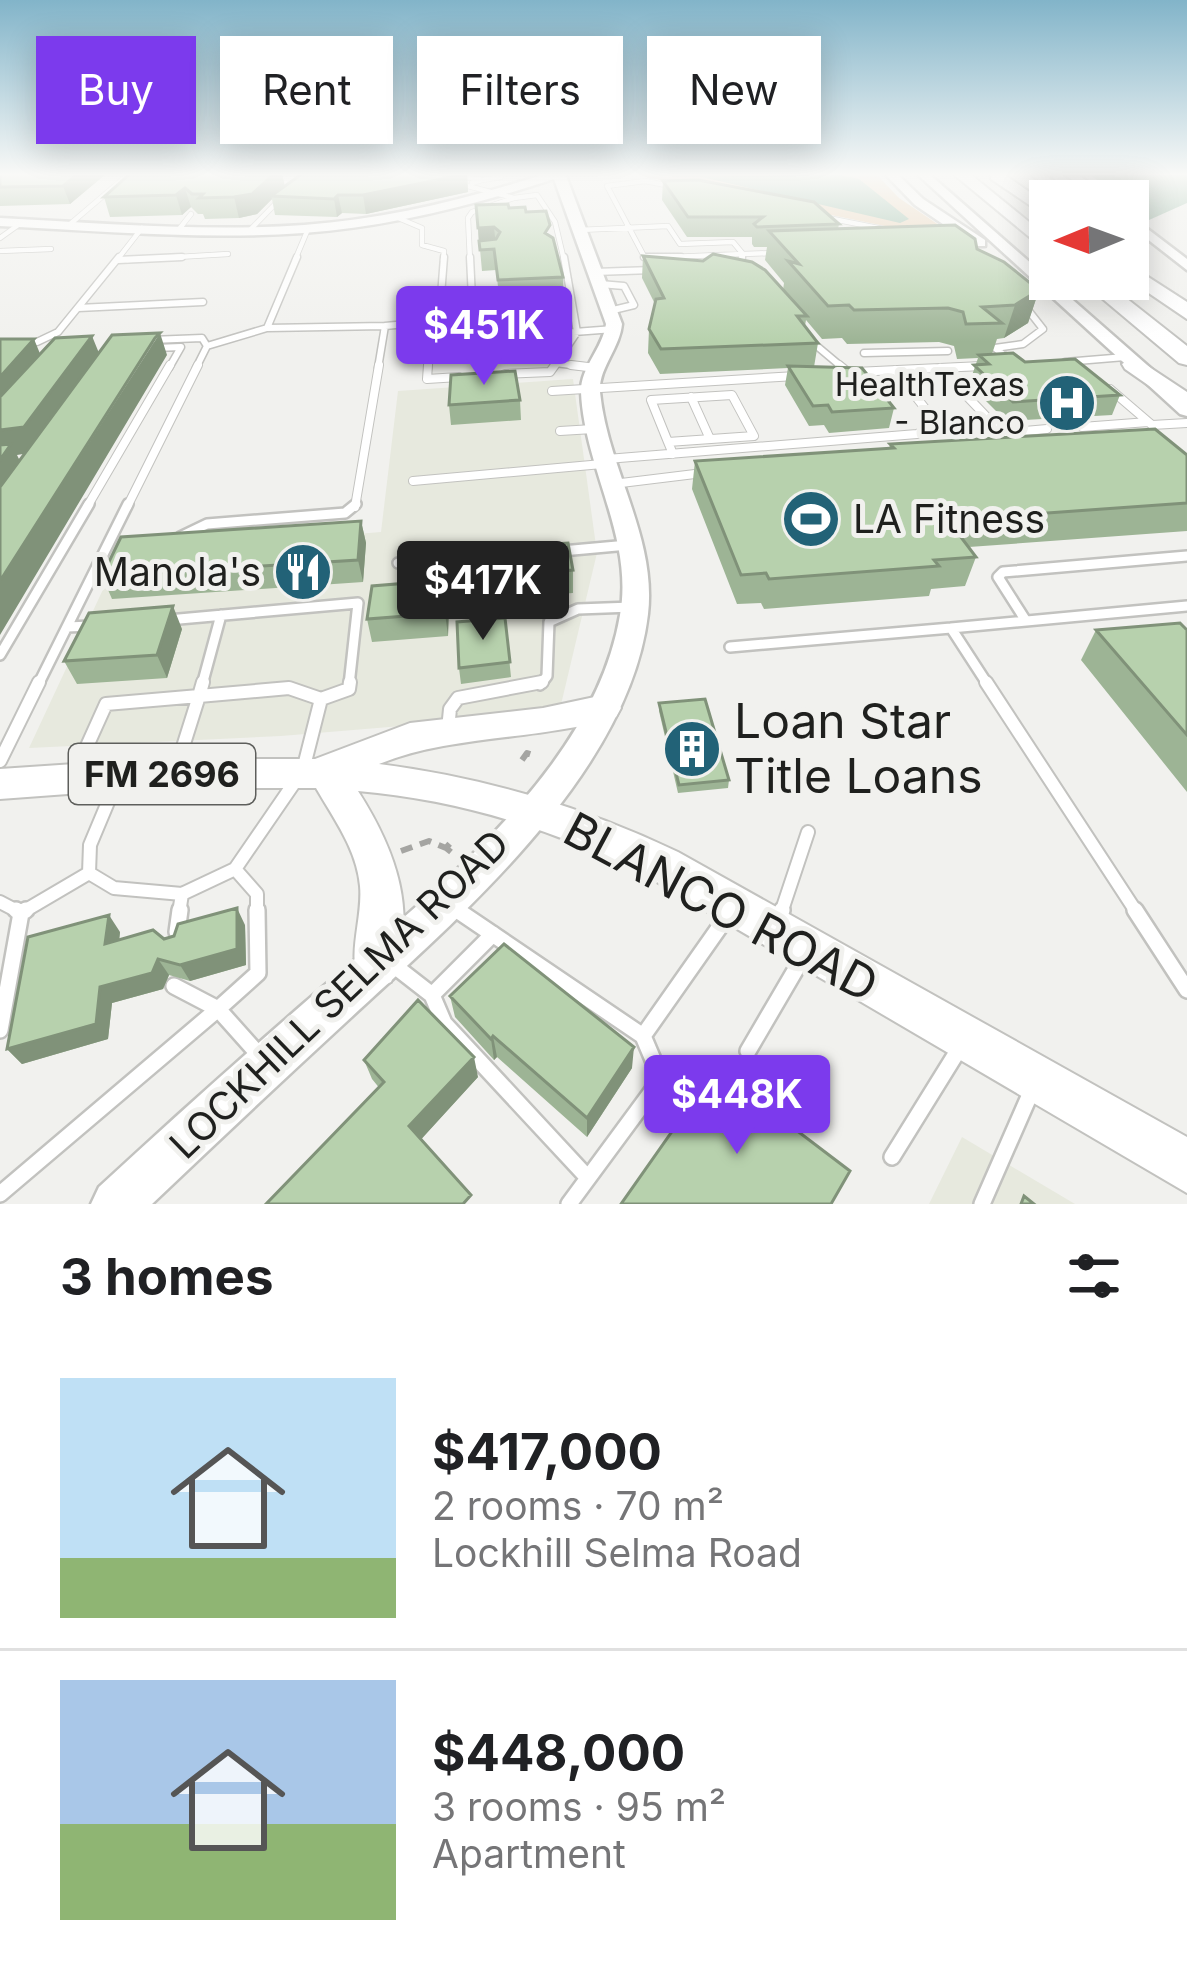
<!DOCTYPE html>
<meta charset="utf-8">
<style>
:root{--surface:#fff;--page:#f6f6f6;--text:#202124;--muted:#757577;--line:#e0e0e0;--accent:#7c3aed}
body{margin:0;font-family:Inter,sans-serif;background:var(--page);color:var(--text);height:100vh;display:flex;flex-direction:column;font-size:45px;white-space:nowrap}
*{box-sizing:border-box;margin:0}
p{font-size:39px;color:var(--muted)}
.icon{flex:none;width:66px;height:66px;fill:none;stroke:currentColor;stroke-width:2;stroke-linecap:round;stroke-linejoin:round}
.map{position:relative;height:1204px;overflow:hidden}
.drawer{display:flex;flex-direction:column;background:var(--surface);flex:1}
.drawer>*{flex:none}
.hud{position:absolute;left:36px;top:36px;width:1116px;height:108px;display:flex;gap:24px}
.needle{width:78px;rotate:269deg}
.fabs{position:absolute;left:1029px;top:180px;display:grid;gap:24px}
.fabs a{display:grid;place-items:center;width:120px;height:120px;border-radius:0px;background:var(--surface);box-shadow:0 6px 30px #0003;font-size:60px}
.price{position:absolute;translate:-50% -102px;padding:0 27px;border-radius:12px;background:var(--accent);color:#fff;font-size:39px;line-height:78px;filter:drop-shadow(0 3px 6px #0008)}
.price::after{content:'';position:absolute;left:50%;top:72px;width:36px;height:27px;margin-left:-18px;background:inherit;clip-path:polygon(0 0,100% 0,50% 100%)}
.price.selected{background:#222;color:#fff}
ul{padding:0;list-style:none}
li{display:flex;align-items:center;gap:36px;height:300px;padding:0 60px}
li+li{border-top:3px solid var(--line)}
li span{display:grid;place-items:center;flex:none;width:336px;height:240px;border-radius:0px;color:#555}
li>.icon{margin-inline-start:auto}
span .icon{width:144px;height:144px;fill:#fffc;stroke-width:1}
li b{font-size:51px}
h2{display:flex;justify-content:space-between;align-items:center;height:144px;padding:0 60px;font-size:51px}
.chip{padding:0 42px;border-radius:0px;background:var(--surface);box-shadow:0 6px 30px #0003;font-size:42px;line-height:108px}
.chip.selected{background:var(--accent);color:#fff}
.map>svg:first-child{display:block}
</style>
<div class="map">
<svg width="1187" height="1204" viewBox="0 0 1187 1204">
<rect width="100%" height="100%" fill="#f1f1ee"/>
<path fill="#e7e9de" d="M 573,379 L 597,553 L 559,713 L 281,736 L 29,748 L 120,553 L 381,532 L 398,391 Z
M 962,1137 L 1075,1204 L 929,1204 Z"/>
<path fill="#e9cfb0" d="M 625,173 L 875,173 L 899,198 L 964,242 Z"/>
<path fill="#89b39a" d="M 1104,173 L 1187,173 L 1187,203 L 1149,220 L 1092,176 Z
M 835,174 L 859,179 L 909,219 L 900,223 L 702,177 Z"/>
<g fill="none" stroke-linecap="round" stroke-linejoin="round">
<g stroke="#c2c2bf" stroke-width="6">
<path id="lane-far5" d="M 444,173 L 482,180 L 472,183
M 482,180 L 501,177
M 456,183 L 514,198 L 472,212 L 468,218 L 470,260
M 671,186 L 645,181 L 607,186 L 645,258 L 743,254 L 742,260
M 514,198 L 537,195 L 555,222 L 564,260
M 396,217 L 422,228 L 422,245 L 444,251 L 443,260
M 823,217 L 883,229
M 69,225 L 130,173
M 180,228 L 191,214
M 250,230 L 280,199
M 579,230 L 668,226 L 680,244 L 733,242 L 743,254 L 774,253
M 0,238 L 21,223
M 0,251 L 51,249
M 117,260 L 142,228
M 127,260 L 228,254
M 295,260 L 308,229"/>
</g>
<g stroke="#c2c2bf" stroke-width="9">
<path id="lane-far4" d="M 470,257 L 474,340
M 644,257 L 681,257
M 118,260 L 182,257
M 740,267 L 742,257
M 595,272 L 652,270
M 600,284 L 624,286 L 634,305 L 609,311
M 78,308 L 203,302
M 267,328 L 385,326
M 151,340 L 202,338 L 207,346
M 37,342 L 58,332 L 119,257
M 812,342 L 843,368
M 155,348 L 181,347 L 169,368
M 864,353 L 948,351
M 466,357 L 562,352
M 1011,361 L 995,348 L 1023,344 L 1043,329 L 1025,306
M 1065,362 L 1125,357
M 555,363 L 596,368
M 196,368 L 207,346 L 267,328 L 297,257
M 378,368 L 385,326 L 439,321 L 444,257
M 428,368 L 428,359 L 466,357 L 468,340 L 614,329
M 553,368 L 577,332 L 564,257
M 940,368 L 982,366"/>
</g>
<g stroke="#c2c2bf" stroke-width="10">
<path id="lane-far3" d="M 428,365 L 427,379 L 459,377
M 571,365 L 596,368
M 839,365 L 849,373
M 940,368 L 1002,433 L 1047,429
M 855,372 L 982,366
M 505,374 L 550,372 L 555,365
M 1110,389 L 1152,425 L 1187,423
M 552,391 L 796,376
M 732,395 L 754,436 L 668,442 L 651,400 Z
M 691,397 L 710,439
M 1082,427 L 1148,422
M 560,431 L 593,429
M 668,442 L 673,454
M 607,459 L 917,434 L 925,430 L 931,416 L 895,370
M 413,481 L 602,464
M 613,484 L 703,473
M 87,507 L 170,365
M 127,507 L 198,365
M 355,507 L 379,365"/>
</g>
<g stroke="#c2c2bf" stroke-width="14">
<path id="lane-far2" d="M 180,537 L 207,524 L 345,513 L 356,504
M 562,551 L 628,545
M 398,563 L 479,557
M 168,620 L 358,603 L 349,685
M 1026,621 L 998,577 L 1003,572 L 1187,556
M 67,627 L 91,626
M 951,628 L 1187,606
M 730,647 L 951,628 L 988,685
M 0,655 L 89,504
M 38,685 L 128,504
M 202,685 L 221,615
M 540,685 L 547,676 L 549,622 L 578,609 L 632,607"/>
</g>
<g stroke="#c2c2bf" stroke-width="16">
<path id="lane-far1" d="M 203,682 L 199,696 L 289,688 L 321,699
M 986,682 L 1137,913
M 448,729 L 450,709 L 458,698 L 542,682
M 0,761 L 39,682
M 74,775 L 106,704 L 199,696 L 176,769
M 116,783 L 90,845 L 89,873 L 114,888 L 182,894 L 235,869 L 303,770 L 321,699 L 349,689 L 350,682
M 235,869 L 257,894 L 257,913
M 0,902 L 21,913
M 454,908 L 462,913
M 21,913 L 89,873
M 179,913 L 182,894
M 781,913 L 808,832"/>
</g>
<g stroke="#c2c2bf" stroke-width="20">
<path id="lane" d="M 16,910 L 21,913
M 257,910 L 258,973 L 218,1009 L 260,1056
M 457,910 L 643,1036
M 1135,910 L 1187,990
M 21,913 L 26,910
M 779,918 L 782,910
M 177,932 L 180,910
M 396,967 L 432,995 L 493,934
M 432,995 L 444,1023 L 588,1178
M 0,1030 L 21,913
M 748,1051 L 803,957
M 892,1157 L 959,1049
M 0,1194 L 218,1009 L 174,986
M 569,1204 L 653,1090 L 657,1069 L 643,1036 L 728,915
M 982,1204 L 1032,1090"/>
</g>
<g stroke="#c2c2bf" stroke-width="5">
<path id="secondary" d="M 548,173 L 565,173 L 622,324 C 620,348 598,369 600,392 C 607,467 657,537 648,614 C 629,775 457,919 345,1023 C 280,1083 216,1143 152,1204 L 91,1204 L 99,1187 C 166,1125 234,1064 303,1004 C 419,902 593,776 620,615 C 634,538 584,467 581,392 C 580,368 603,348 606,324 L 554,179 C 472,206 388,227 303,233 C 202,240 101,231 0,226 L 0,218 C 101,223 203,232 304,225 C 388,219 468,199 548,173 Z
M 884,173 L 896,173 L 923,199 L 985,240 L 985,246 L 975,246 L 915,205 Z
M 916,173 L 928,173 L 1187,400 L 1187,416 L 1180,414 Z
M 1029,173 L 1042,173 L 1083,201 L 1069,201 Z
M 1063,173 L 1076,173 L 1113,201 L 1099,201 Z
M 1128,214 L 1187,259 L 1187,270 L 1128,224 Z"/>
</g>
<g stroke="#c2c2bf" stroke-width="4">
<path id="primary" d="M 604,695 L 616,699 L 621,708 L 616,717 C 539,741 454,734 379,764 C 486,778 581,806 678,852 L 1187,1137 L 1187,1193 L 650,878 C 557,830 462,800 358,791 C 395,849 420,914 391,982 L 375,989 L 359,982 C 347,953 363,918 360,886 C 357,850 334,819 316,788 L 149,788 L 0,799 L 0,769 L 149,759 L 315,759 L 410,723 L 543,708 Z"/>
</g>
<g stroke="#c2c2bf" stroke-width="4">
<path id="highway" d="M 952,173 L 969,173 L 1050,239 L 1050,254 Z
M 990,173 L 1002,173 L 1050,206 L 1050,219 L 991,179 Z
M 1128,264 L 1187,302 L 1187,319 L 1128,279 Z
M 1079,279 L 1102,279 L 1187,346 L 1187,365 L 1179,363 Z
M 1134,357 L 1187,392 L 1187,412 L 1125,369 L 1122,364 Z"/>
</g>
<path stroke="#a5a5a2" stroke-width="6" stroke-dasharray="12 8" stroke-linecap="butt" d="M 522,760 L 527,753 L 536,756
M 401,851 L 429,841 L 446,848
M 451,852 L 446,848 L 452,841"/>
<use href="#lane-far5" stroke="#fff" stroke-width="4.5"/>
<use href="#lane-far4" stroke="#fff" stroke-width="6"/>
<use href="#lane-far3" stroke="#fff" stroke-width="8"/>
<use href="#lane-far2" stroke="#fff" stroke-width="9"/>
<use href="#lane-far1" stroke="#fff" stroke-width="12"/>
<use href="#lane" stroke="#fff" stroke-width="15"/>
<use href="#secondary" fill="#fff" fill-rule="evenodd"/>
<use href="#primary" fill="#fff" fill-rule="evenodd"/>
<use href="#highway" fill="#fff" fill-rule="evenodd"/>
</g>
<path fill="#9db495" d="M 0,173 L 107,173 L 70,204 L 0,206 Z
M 131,173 L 282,173 L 284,187 L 467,174 L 468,192 L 366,214 L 342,213 L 337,217 L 275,215 L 272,199 L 257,214 L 239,218 L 205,219 L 203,214 L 198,214 L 191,207 L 182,215 L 110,217 L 104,197 Z
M 663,181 L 839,224 L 838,229 L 977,249 L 1039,290 L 1028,323 L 1004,338 L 997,339 L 992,354 L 1025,362 L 1120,395 L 1112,415 L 1006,421 L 969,384 L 978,358 L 957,359 L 954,346 L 939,342 L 847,344 L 842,338 L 822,339 L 806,320 L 805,326 L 818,343 L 814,367 L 894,408 L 889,428 L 829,433 L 824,425 L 809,426 L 785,385 L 788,368 L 660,374 L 648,353 L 649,329 L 655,304 L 642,278 L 643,256 L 783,290 L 784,283 L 765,260 L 767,247 L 754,247 L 752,244 L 752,237 L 687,237 L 662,200 Z
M 476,205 L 509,208 L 526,212 L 550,236 L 563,277 L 564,300 L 500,303 L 496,270 L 482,271 Z
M 520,400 L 521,420 L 451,425 L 449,405 Z
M 890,444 L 1187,455 L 1187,531 L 969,547 L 976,557 L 965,586 L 931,589 L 929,596 L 764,609 L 761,603 L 737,604 L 692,489 L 695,461 L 889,449 Z
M 361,521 L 366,543 L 363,582 L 112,599 L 102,576 Z
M 573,570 L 573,593 L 474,600 L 471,577 Z
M 446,580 L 449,603 L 448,636 L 372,642 L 367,619 Z
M 505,618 L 511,677 L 461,684 L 459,668 Z
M 182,629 L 167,678 L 77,684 L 64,661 Z
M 1096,630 L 1187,630 L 1187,792 L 1081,660 Z
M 659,703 L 729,780 L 728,788 L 678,793 L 659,711 Z
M 245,925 L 246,965 L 190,981 L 169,975 L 163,989 L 112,1003 L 108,1039 L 22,1064 L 7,1049 L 120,932 L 119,940 L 164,939 Z
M 450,996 L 632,1068 L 587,1137 L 497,1057 L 494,1060 L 455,1017 Z
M 364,1060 L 478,1077 L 421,1139 L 372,1079 Z"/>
<path fill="#809279" d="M 79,173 L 107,173 L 70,204 L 63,186 Z
M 275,173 L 282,173 L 285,187 L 271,196 L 272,199 L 257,214 L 239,218 L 234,197 Z
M 467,174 L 468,192 L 366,214 L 363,195 Z
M 185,188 L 191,207 L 182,215 L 176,195 Z
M 338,195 L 342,213 L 337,217 L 334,199 Z
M 494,227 L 496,247 L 479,248 L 478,228 Z
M 1039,290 L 1028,323 L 1004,338 L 1015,305 Z
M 160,333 L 167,355 L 0,635 L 0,581 Z
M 92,336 L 101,358 L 35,452 L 17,455 L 24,469 L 0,504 L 0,430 Z
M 34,339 L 43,361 L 0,414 L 0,377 Z
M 361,521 L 366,543 L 363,582 L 358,560 Z
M 446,580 L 449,603 L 448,636 L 445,613 Z
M 173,606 L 182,629 L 167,678 L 157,655 Z
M 237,908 L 245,925 L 246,965 L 190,981 L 180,965 Z
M 109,915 L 120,932 L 117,960 L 105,944 Z
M 158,959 L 169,975 L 163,989 L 112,1003 L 108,1039 L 22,1064 L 7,1049 L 100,987 Z
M 493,1036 L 497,1057 L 494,1060 L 491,1039 Z
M 634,1047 L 632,1068 L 587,1137 L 587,1118 Z
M 474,1057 L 478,1077 L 416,1145 L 409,1126 Z"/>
<path fill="#b7d1ad" stroke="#809279" stroke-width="3" d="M 0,173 L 79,173 L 63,186 L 0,187 Z
M 131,173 L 275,173 L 252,194 L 234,197 L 199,198 L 203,194 L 192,194 L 185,188 L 176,195 L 104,197 Z
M 303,173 L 460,173 L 467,174 L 363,195 L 338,195 L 334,199 L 271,196 Z
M 698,180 L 814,202 L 839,224 L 757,227 L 754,224 L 763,217 L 688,217 L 663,181 Z
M 508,204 L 509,208 L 525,207 L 526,212 L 546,211 L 550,225 L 545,233 L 553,238 L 563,277 L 498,280 L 494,249 L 480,250 L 479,241 L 496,239 L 500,232 L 494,227 L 478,228 L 476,205 Z
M 955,225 L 975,239 L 977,249 L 1004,262 L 1039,290 L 1015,305 L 982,307 L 1002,323 L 966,324 L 963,312 L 948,308 L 854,310 L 849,305 L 828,306 L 788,261 L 799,264 L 769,231 Z
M 713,254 L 752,262 L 765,270 L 807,316 L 797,316 L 818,343 L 661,349 L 649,329 L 656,299 L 664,298 L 643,256 L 703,261 Z
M 160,333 L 155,338 L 0,581 L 0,487 L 112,335 Z
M 92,336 L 24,427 L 0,430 L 0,397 L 55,338 Z
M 0,339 L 34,339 L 0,377 Z
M 1013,353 L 1025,362 L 1075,359 L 1120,395 L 1013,402 L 974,365 L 989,364 L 979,355 Z
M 788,366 L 862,368 L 894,408 L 832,412 L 828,405 L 813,406 Z
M 515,371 L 520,400 L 449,405 L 451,375 Z
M 1155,429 L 1187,455 L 1187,503 L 948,520 L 976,557 L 934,560 L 939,566 L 769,579 L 766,573 L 741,575 L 695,461 L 894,448 L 890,444 Z
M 11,444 L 0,460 L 0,445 Z
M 361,521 L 358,560 L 102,576 L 121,537 Z
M 568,543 L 573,570 L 471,577 L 472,549 Z
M 446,580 L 445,613 L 367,619 L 372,586 Z
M 173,606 L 157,655 L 64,661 L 89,613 Z
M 505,618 L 510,662 L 459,668 L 457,622 Z
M 1180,623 L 1187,630 L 1187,735 L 1096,630 Z
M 705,699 L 729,780 L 679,785 L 659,703 Z
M 237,908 L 237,949 L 180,965 L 158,959 L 152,973 L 100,987 L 96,1024 L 7,1049 L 28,937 L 109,915 L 105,944 L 153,930 L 164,939 L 174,936 L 178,924 Z
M 504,944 L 634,1047 L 587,1118 L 493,1036 L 491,1039 L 450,996 Z
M 418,1000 L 474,1057 L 409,1126 L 471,1195 L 463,1204 L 266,1204 L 384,1082 L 364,1060 Z
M 716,1069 L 850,1171 L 831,1204 L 621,1204 Z
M 1024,1196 L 1034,1204 L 1021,1204 Z"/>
<linearGradient id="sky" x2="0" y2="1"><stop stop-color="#82b4c9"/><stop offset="0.51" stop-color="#f9f9f7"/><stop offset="1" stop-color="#f9f9f7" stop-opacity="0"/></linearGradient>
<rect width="1187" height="342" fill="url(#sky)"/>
<defs>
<g id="hospital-disc" transform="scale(3)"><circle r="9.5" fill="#226277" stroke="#f1f1ee"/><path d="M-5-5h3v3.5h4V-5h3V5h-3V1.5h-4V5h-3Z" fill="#fff"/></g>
<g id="stadium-disc" transform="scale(3)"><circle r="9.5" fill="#226277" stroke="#f1f1ee"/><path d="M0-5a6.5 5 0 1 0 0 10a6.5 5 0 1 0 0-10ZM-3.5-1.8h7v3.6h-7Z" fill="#fff"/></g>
<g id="restaurant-disc" transform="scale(3)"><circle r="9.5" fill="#226277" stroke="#f1f1ee"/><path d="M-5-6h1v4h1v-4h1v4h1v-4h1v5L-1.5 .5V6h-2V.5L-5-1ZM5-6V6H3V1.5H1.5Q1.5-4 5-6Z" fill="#fff"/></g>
<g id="building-disc" transform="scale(3)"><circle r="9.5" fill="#226277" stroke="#f1f1ee"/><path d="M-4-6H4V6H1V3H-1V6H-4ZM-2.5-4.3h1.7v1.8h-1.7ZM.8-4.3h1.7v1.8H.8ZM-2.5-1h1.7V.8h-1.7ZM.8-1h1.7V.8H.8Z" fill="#fff"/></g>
</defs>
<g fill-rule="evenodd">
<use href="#hospital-disc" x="1067" y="403"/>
<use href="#stadium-disc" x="811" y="519"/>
<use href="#restaurant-disc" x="303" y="572"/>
<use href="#building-disc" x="692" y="749"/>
</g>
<g text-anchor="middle" stroke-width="10" stroke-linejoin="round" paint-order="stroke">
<g font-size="33" fill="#1f201e" stroke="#f1f1ee" text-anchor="end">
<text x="1025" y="396">HealthTexas<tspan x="1025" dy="38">- Blanco</tspan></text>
</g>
<rect fill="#f1f1ee" stroke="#5e5f5c" stroke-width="3" x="69" y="744" width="186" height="60" rx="9"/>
<g font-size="36" font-weight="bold" fill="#1f201e">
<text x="162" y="787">FM 2696</text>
</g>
<g font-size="39" fill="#1f201e" stroke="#f1f1ee" text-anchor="start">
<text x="853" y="533">LA Fitness</text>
<text x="261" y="586" text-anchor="end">Manola's</text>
</g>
<g font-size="39" fill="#1f201e" stroke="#f1f1ee">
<text transform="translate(339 994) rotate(-44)" y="14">LOCKHILL SELMA ROAD</text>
</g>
<g font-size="48" fill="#1f201e" stroke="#f1f1ee" text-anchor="start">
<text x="734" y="738">Loan Star<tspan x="734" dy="55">Title Loans</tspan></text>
</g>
<g font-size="48" fill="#1f201e" stroke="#f1f1ee">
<text transform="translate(721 907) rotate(28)" y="17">BLANCO ROAD</text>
</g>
</g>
</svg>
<div class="fabs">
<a><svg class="needle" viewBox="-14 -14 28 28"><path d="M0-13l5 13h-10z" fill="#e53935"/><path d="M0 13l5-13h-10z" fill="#757577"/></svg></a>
</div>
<b class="price" style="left:484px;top:388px">$451K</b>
<b class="price selected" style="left:483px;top:643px">$417K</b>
<b class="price" style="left:737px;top:1157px">$448K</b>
<div class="hud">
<a class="chip selected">Buy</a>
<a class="chip">Rent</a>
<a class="chip">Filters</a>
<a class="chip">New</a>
</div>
</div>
<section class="drawer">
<h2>3 homes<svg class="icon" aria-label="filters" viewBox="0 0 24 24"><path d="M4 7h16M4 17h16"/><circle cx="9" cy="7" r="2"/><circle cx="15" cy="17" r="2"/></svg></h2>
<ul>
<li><span style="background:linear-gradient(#bfe0f5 75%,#8fb573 0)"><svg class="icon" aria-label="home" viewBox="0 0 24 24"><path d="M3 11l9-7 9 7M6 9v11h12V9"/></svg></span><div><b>$417,000</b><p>2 rooms · 70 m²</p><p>Lockhill Selma Road</p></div></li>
<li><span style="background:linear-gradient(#a9c7e8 60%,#8fb573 0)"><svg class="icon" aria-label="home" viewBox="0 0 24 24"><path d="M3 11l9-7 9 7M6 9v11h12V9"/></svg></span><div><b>$448,000</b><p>3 rooms · 95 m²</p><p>Apartment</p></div></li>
</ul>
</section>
